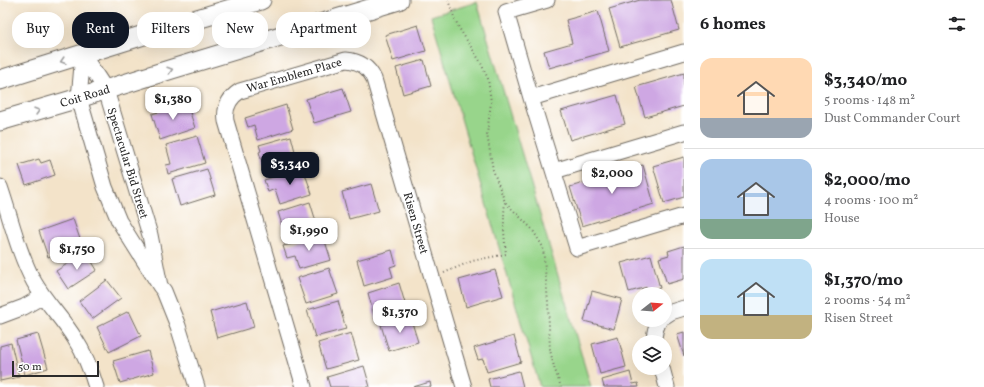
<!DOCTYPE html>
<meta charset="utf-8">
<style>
:root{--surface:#fff;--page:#f2f2f2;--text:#202124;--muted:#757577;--line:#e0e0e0;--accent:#111827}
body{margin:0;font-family:Vollkorn,serif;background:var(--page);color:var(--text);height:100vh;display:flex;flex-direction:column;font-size:15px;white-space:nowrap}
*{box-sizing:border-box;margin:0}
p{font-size:13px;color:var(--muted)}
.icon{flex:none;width:22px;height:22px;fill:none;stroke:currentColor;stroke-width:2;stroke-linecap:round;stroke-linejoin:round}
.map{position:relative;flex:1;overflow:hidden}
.panel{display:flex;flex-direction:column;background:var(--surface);width:300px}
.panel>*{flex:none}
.top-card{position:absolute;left:12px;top:12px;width:380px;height:36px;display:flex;gap:8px}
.needle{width:26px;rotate:73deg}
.buttons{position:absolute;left:632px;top:287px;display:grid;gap:8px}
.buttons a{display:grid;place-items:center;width:40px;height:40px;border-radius:50%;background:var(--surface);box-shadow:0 4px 16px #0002;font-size:20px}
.scale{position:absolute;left:12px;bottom:10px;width:87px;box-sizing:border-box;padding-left:4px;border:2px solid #2b2b2b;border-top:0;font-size:11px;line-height:14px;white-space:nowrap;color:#2b2b2b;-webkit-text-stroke:3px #fff;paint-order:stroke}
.price{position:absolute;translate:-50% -34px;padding:0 9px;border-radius:8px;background:#fff;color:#222;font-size:13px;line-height:26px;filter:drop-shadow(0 1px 2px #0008)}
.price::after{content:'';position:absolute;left:50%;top:24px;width:12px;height:9px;margin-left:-6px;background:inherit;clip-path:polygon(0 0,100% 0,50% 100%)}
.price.current{background:var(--accent);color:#fff}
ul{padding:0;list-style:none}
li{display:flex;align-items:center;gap:12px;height:100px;padding:0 16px}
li+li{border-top:1px solid var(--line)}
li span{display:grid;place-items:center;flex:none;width:112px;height:80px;border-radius:12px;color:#555}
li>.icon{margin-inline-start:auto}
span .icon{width:48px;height:48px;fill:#fffc;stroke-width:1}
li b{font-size:17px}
h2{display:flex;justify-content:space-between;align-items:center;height:48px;padding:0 16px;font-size:17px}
.chip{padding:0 14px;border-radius:16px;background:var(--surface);box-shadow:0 4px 16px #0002;font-size:14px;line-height:36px}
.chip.current{background:var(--accent);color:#fff}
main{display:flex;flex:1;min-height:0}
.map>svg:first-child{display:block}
</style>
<main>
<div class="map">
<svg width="684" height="387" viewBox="0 0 684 387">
<rect width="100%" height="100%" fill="#fff"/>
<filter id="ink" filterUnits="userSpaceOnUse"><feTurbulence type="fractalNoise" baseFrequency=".025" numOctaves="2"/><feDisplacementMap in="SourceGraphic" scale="8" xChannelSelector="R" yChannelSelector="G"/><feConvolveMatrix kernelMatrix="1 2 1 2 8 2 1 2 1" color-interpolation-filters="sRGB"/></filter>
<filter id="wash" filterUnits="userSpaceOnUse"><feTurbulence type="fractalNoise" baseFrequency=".012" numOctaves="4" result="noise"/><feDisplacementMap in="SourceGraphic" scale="16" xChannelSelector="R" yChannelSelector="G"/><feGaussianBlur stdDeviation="0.9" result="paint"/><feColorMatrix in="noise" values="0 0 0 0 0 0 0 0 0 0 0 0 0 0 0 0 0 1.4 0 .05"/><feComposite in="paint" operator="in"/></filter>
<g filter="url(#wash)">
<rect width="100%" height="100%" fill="#f3e3c9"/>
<path fill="#98d58b" stroke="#62805b" d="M 477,2 L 591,387 L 540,387 L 431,16 Z"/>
<g id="blocks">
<path fill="#cea7e3" d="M 640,0 L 671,0 L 679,30 L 620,47 L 609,9 Z
M 598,11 L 609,51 L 549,68 L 544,51 L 572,43 L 566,20 Z
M 418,25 L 426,51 L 393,61 L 385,35 Z
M 424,60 L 431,86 L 403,94 L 396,68 Z
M 684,73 L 684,106 L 645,117 L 636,87 Z
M 343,88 L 351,112 L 314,123 L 306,99 Z
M 617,95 L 625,124 L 570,140 L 561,111 Z
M 187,103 L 195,128 L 160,140 L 152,114 Z
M 286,105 L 293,129 L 258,140 L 254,125 L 248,127 L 245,118 Z
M 197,136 L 205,163 L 168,174 L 166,165 L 171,164 L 166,145 Z
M 291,136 L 298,163 L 265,172 L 259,152 L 261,151 L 259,145 Z
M 684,157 L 684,197 L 664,203 L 653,166 Z
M 39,159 L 41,163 L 50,160 L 55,175 L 26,185 L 19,165 Z
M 643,165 L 654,204 L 582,226 L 570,187 Z
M 303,168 L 312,194 L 280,204 L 275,189 L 268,192 L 264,180 Z
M 207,169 L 215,195 L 180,206 L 172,179 Z
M 371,184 L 379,211 L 349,219 L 342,192 Z
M 310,202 L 318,228 L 286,238 L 278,212 Z
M 73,219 L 80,239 L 61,246 L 63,251 L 48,257 L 39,231 Z
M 323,235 L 331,260 L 299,269 L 295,256 L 287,258 L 283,246 Z
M 684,246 L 684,279 L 667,284 L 659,258 L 669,255 L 668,251 Z
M 392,250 L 396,265 L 390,267 L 393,277 L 364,286 L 357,260 Z
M 86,252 L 97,270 L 68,289 L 56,271 Z
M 651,255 L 660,288 L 648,291 L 647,287 L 629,292 L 621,263 Z
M 329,268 L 338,294 L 306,304 L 297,278 Z
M 495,270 L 503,296 L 466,307 L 459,280 Z
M 107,280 L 121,298 L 92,319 L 79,301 Z
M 399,283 L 407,310 L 375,319 L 368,293 Z
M 592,291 L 622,299 L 614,329 L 584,321 Z
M 247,301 L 254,327 L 217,338 L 210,312 Z
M 338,301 L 346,329 L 315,337 L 307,310 Z
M 129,311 L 141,336 L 109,352 L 97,327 Z
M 410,316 L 418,342 L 389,351 L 381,325 Z
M 684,332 L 684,356 L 677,334 Z
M 351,333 L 359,360 L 326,369 L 318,343 Z
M 38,334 L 48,368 L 25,375 L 16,340 Z
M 514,336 L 521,362 L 487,372 L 483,359 L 478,360 L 474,348 Z
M 618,337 L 626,367 L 600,374 L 592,344 Z
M 11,343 L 19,377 L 0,381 L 0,346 Z
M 148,351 L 154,373 L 120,383 L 113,361 Z
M 364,366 L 370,387 L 330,387 L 327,377 Z
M 519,371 L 523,387 L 490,387 L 488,379 Z
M 630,372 L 633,384 L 638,383 L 639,387 L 604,387 L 602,380 Z
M 430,382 L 431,387 L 413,387 Z"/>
</g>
</g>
<g filter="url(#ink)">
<use href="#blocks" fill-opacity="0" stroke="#716b62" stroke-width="1"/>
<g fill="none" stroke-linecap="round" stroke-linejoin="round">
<g stroke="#716b62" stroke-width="17">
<path id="minor" d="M 547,0 L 506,12 L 531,98 L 577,248 L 684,216
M 83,55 L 106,90 L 150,235 L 160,286 L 119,221 L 105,187 L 79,98 Z
M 531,98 L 684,52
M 554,171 L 684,132
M 0,187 C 11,219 18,252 34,282 C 46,303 63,319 75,339 C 85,354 91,370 96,387
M 160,286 L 164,291 L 178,326 L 197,387
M 0,316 L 24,307 L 43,296
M 665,316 L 671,312 L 684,308
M 654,342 C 654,334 655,327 660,320
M 662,368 L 667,387
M 304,387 L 226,121 C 224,108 229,98 240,91 L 346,60 C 359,61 368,66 374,79 L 464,387"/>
</g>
<g stroke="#716b62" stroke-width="21">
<path id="major" d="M 0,80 L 160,30 L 261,0
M 0,121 L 79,98 L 172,69 L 399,0"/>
</g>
<path stroke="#716b62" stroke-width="2" stroke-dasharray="1 3" stroke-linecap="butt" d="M 448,0 L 454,17 L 459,28 L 480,61 L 488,79 L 491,102 L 487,134 L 493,170 L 505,202 L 532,229 L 543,247 L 548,302 L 550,350 L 554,367 L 561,387
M 444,273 L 472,261 L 506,254 C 504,236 503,220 505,202"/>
<use href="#minor" stroke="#fff" stroke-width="15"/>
<use href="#major" stroke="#fff" stroke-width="19"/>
</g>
<defs><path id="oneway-chevron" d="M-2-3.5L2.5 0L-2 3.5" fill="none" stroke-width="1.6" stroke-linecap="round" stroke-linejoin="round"/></defs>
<g stroke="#a0a0a0">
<use href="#oneway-chevron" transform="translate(63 61) rotate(163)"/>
<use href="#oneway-chevron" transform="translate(170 70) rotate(-17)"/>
<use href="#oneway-chevron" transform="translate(37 111) rotate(-16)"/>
</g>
</g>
<g text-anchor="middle" stroke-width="3" stroke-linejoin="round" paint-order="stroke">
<g font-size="12" fill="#2b2b2b" stroke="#fff">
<text transform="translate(294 75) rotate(-16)" y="4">War Emblem Place</text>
<text transform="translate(85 96) rotate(-17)" y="4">Coit Road</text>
<text transform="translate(128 163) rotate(73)" y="4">Spectacular Bid Street</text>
<text transform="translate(416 223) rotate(74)" y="4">Risen Street</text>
</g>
</g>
</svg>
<div class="buttons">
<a><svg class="needle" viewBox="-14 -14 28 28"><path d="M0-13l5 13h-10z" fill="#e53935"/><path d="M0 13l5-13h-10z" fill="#757577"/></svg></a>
<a><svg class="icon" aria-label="layers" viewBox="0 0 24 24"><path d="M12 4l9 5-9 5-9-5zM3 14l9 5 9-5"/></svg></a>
</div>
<div class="scale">50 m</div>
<b class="price" style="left:173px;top:121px">$1,380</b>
<b class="price current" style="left:290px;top:186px">$3,340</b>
<b class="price" style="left:612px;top:195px">$2,000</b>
<b class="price" style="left:309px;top:252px">$1,990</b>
<b class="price" style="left:77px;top:271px">$1,750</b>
<b class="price" style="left:400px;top:334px">$1,370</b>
<div class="top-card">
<a class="chip">Buy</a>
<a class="chip current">Rent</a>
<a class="chip">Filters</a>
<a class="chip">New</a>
<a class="chip">Apartment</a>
</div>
</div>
<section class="panel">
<h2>6 homes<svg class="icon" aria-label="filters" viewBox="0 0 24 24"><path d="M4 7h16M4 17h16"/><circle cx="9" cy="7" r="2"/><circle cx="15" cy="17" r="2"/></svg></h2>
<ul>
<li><span style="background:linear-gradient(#ffd9b3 75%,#9aa5b1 0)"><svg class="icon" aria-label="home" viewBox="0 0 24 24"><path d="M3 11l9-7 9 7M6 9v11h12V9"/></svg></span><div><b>$3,340/mo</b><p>5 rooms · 148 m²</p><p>Dust Commander Court</p></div></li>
<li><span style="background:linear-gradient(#a9c7e8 75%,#7fa58c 0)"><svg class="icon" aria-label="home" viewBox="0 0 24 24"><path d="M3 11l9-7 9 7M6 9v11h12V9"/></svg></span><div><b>$2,000/mo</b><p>4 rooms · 100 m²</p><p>House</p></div></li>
<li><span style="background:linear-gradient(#bfe0f5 70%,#c2b280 0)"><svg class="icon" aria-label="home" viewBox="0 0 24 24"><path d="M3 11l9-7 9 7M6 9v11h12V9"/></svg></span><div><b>$1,370/mo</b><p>2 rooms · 54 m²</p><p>Risen Street</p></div></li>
</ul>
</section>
</main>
